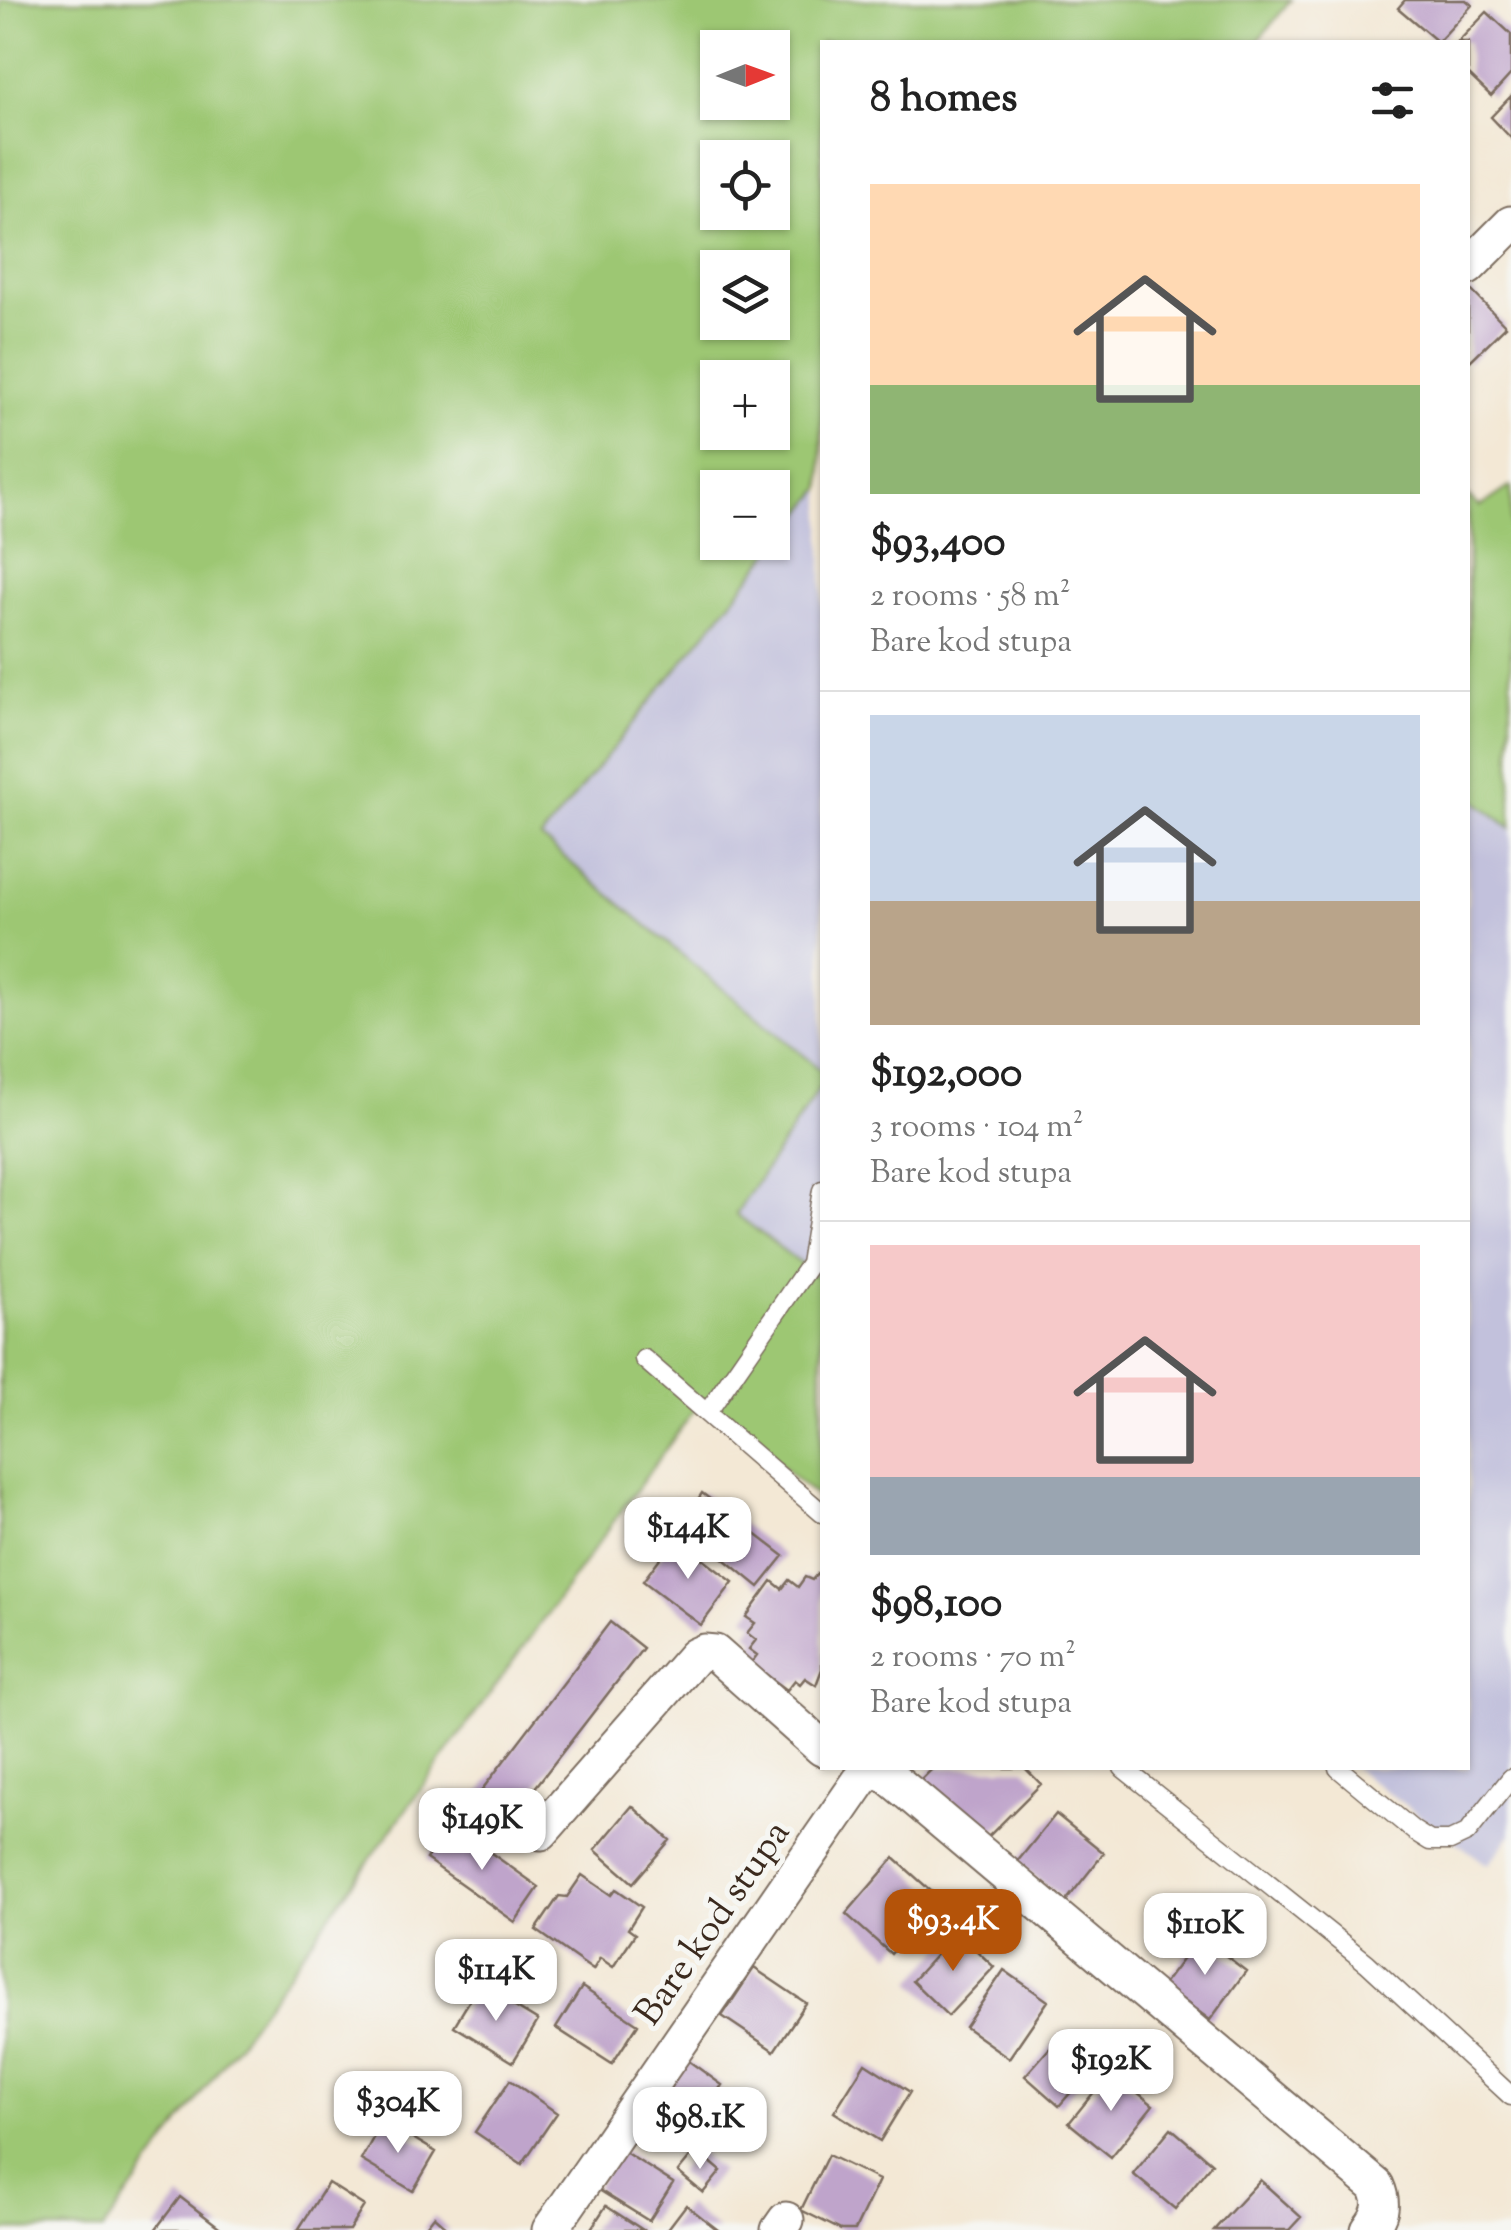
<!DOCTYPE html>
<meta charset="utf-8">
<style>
:root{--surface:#fff;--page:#f2f2f2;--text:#222;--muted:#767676;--line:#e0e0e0;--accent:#b45309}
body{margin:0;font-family:"Sorts Mill Goudy",serif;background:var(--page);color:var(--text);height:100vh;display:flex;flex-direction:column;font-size:38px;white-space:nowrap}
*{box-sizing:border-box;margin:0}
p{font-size:32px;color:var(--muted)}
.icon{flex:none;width:55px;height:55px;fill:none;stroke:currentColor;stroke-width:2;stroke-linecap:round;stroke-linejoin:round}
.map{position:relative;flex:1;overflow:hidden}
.drawer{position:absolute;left:820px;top:40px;width:650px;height:1730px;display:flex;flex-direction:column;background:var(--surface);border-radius:0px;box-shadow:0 2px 8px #0004}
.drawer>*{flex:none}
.needle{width:65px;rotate:89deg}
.controls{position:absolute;left:700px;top:30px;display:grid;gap:20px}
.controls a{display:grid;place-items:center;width:90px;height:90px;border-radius:0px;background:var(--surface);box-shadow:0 2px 8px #0004;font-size:50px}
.price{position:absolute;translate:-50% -85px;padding:0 22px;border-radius:20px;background:#fff;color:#222;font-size:32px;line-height:65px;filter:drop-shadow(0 2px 5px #0008)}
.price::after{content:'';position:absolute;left:50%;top:60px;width:30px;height:22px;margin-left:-15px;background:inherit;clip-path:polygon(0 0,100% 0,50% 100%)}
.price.selected{background:var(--accent);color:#fff}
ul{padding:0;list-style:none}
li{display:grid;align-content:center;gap:20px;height:530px;padding:0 50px}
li+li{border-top:2px solid var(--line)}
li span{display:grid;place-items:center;height:310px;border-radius:0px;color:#555}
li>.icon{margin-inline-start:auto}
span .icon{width:180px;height:180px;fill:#fffc;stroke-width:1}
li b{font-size:42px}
h2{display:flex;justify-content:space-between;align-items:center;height:120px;padding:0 50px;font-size:42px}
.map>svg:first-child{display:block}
</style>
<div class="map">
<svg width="1511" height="2230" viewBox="0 0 1511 2230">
<rect width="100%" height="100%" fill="#f6f6f2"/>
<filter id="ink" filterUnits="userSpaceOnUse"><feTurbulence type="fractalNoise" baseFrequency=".01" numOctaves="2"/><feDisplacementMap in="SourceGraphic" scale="20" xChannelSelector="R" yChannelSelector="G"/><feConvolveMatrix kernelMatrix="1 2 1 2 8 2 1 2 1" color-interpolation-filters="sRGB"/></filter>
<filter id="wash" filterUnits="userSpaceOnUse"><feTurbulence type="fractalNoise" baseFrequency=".0048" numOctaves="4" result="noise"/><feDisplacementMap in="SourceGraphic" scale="40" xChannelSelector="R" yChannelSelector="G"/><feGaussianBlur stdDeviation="2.25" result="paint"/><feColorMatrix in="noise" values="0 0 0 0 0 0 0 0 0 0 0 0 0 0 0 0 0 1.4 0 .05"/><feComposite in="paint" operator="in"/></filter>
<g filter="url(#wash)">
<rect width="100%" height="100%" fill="#f3e8d5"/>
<path fill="#c2c1dc" d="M 822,488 L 822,1071 L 540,838 Z
M 1468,795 L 1511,828 L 1511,1834 L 1488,1865 L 1354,1768 L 1468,1768 Z
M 822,1084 L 822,1280 L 736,1214 Z"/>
<path fill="#9dc773" stroke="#6c7848" stroke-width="2.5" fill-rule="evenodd" d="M 0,0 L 1291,0 L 1257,42 L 822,42 L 822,488 L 541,838 L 822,1071 L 822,1084 L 736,1214 L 822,1280 L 822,1501 L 702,1399 L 103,2230 L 0,2230 ZM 718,48 L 772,48 L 772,102 L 718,102 ZM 718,158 L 772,158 L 772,212 L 718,212 ZM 718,268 L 772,268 L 772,322 L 718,322 ZM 718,378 L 772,378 L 772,432 L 718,432 ZM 718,488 L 772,488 L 772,542 L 718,542 Z
M 1511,486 L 1511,828 L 1468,795 L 1468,496 L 1480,507 Z"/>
<g id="blocks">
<path fill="#bfa4cb" d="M 1405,0 L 1466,0 L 1472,5 L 1438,42 L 1398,8 Z
M 1487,12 L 1511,34 L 1511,74 L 1491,96 L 1468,74 L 1468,42 L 1458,42 Z
M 1511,96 L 1511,138 L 1491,117 Z
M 1468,287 L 1506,326 L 1468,363 Z
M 702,1493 L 784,1556 L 759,1587 L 682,1524 Z
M 675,1538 L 733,1582 L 701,1625 L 643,1581 Z
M 817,1574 L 822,1579 L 822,1669 L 816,1685 L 805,1678 L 800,1684 L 795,1680 L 787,1690 L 751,1663 L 757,1655 L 749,1649 L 756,1640 L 747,1633 L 755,1623 L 746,1617 L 772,1581 L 782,1589 L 789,1580 L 798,1587 L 805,1577 L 812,1580 Z
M 610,1622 L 643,1648 L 490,1846 L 458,1821 Z
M 933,1768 L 1025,1768 L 1041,1784 L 981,1844 L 919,1782 Z
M 632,1806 L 670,1840 L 633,1883 L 595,1850 Z
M 1056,1814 L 1104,1853 L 1066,1901 L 1017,1862 Z
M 450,1824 L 539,1887 L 515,1922 L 426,1859 Z
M 894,1858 L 939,1898 L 891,1954 L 846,1914 Z
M 582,1875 L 611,1895 L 616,1889 L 642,1907 L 628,1929 L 635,1934 L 613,1967 L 600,1958 L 593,1970 L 536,1930 L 559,1896 L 567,1897 Z
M 957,1932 L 994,1967 L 948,2016 L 912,1981 Z
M 1200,1936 L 1246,1971 L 1210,2020 L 1163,1985 Z
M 754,1968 L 806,2003 L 774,2051 L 722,2016 Z
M 1004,1970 L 1048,2001 L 1009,2058 L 965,2027 Z
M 479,1985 L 538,2021 L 513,2062 L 454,2026 Z
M 582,1987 L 638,2024 L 612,2064 L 556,2028 Z
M 1063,2033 L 1096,2063 L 1059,2106 L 1025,2076 Z
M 686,2059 L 722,2085 L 682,2144 L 645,2119 Z
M 865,2063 L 910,2092 L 880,2141 L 834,2112 Z
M 1111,2071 L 1153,2105 L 1111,2157 L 1069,2123 Z
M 510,2080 L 557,2113 L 522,2164 L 475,2132 Z
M 383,2120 L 436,2152 L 413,2191 L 361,2160 Z
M 1171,2128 L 1212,2163 L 1175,2209 L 1133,2174 Z
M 620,2149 L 673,2183 L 649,2221 L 596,2188 Z
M 696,2150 L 721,2171 L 703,2193 L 678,2172 Z
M 828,2155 L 879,2180 L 855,2230 L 841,2230 L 801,2210 Z
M 1260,2180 L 1301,2217 L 1289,2230 L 1214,2230 Z
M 328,2183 L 364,2206 L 349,2230 L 298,2230 Z
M 180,2197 L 223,2230 L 155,2230 Z
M 686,2205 L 718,2230 L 667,2230 Z
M 606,2206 L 643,2230 L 590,2230 Z
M 434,2216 L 450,2230 L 423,2230 Z"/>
</g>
</g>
<g filter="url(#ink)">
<use href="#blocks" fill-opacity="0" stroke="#7b6c5e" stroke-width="2.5"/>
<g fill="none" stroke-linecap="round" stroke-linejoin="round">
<g stroke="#7b6c5e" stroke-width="21">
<path id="lane" d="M 644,1359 L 822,1513
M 707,1413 L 810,1264 L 822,1190
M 1123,1768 L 1367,1963 L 1511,2096
M 1338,1768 L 1414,1831 L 1430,1841 L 1450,1841 L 1467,1833 L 1511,1778"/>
</g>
<g stroke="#7b6c5e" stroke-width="39">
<path id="street" d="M 1468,267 L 1511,224
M 879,1768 L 1376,2186 C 1384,2204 1381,2214 1369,2230
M 541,1832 L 695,1656 L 704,1652 L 715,1653 L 822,1748
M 550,2230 L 860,1781 L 873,1768 L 878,1768
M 779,2230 L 786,2220"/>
</g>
<use href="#lane" stroke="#fff" stroke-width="18"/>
<use href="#street" stroke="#fff" stroke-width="35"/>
</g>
</g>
<g text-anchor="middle" stroke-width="10" stroke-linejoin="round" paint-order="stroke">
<g font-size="38" fill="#3b2a1e" stroke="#f6f6f2">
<text transform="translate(711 1922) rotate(-55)" y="13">Bare kod stupa</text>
</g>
</g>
</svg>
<div class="controls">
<a><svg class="needle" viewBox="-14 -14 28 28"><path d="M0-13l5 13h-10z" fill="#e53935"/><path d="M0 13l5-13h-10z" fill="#767676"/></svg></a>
<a><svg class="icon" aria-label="locate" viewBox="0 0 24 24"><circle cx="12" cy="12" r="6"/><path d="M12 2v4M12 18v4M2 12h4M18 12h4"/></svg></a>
<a><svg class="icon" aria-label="layers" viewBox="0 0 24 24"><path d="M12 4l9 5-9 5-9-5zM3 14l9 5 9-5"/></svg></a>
<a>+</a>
<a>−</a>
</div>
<b class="price" style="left:688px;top:1582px">$144K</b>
<b class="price" style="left:482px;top:1873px">$149K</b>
<b class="price selected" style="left:953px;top:1974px">$93.4K</b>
<b class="price" style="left:1205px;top:1978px">$110K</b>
<b class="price" style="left:496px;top:2024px">$114K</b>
<b class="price" style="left:1111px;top:2114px">$192K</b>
<b class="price" style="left:398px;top:2156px">$304K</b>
<b class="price" style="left:700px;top:2172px">$98.1K</b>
<section class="drawer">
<h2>8 homes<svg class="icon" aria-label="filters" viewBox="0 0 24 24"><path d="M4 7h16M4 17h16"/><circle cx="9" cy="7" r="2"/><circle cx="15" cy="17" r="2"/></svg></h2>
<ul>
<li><span style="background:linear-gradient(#ffd9b3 65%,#8fb573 0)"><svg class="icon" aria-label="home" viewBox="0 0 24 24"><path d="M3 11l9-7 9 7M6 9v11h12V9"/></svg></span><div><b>$93,400</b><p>2 rooms · 58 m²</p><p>Bare kod stupa</p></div></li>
<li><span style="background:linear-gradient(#c9d6e8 60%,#b9a48a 0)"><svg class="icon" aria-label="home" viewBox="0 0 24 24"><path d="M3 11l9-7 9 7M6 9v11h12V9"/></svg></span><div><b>$192,000</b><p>3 rooms · 104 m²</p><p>Bare kod stupa</p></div></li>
<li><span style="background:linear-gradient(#f6c9c9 75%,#9aa5b1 0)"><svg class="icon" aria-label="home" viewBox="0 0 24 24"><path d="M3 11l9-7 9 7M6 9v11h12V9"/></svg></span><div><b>$98,100</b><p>2 rooms · 70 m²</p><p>Bare kod stupa</p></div></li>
</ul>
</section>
</div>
